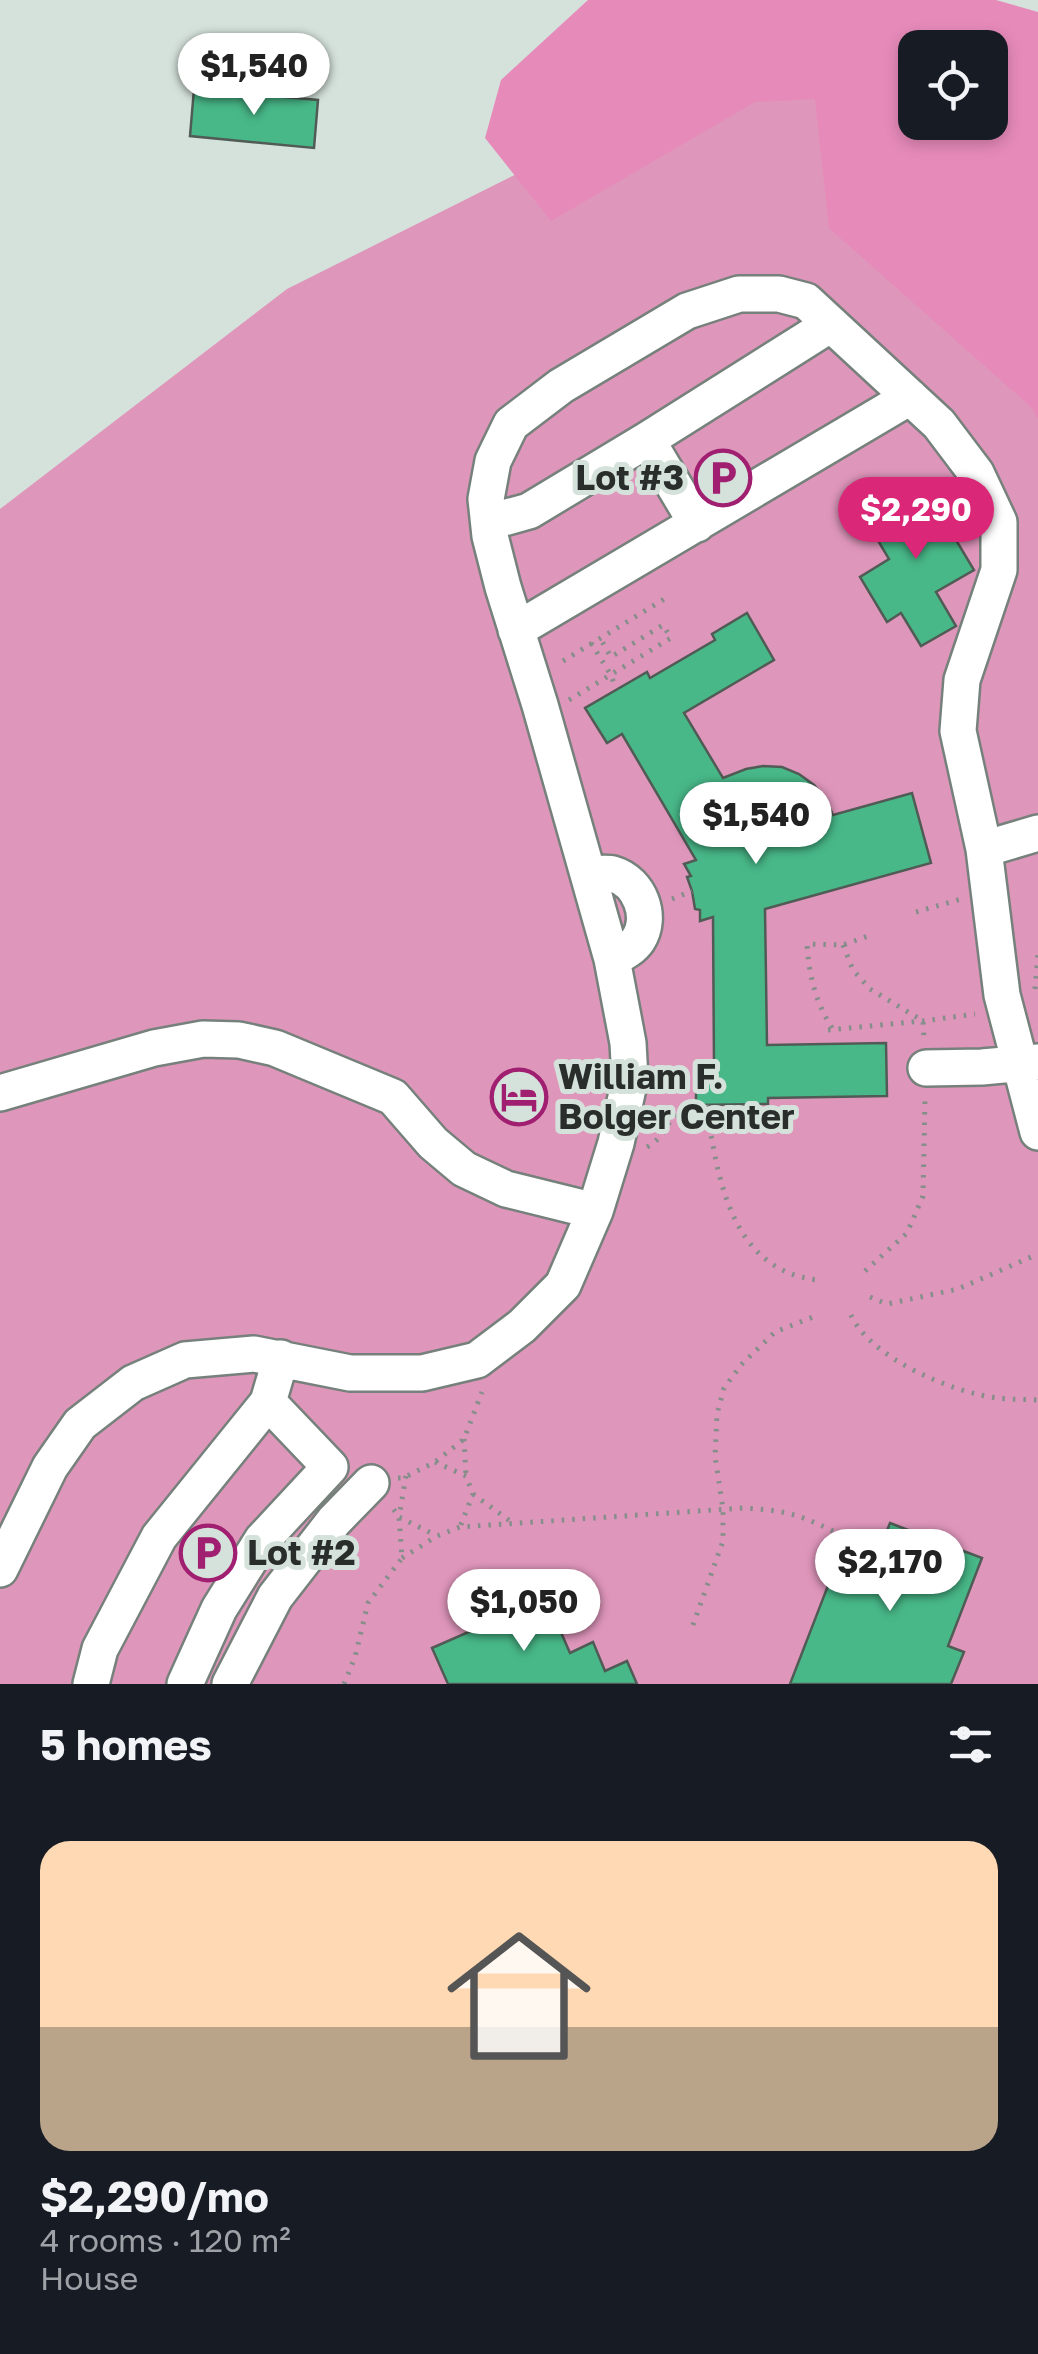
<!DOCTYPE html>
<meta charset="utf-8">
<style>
:root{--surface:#171b24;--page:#20242c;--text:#f1f3f6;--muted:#9ea1a6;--line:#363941;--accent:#db2777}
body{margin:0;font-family:"Golos Text",sans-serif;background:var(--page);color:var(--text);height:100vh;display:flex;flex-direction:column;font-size:38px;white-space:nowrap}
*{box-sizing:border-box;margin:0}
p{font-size:32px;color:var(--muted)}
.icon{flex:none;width:55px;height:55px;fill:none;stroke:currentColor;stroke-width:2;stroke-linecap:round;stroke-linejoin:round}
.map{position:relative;height:1684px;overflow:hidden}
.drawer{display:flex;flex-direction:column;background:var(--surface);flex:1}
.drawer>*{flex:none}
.buttons{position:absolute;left:898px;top:30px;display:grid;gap:20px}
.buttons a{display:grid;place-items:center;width:110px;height:110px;border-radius:20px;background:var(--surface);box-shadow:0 5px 15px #0003;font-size:50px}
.price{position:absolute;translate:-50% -85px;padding:0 22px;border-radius:35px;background:#fff;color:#222;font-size:32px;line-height:65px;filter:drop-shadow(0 2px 5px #0008)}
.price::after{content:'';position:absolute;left:50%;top:60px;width:30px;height:22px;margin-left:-15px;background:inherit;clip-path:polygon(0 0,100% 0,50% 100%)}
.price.selected{background:var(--accent);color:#fff}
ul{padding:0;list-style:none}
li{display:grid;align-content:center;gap:20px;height:530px;padding:0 40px}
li+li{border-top:2px solid var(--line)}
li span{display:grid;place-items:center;height:310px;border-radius:30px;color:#555}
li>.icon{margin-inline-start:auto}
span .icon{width:180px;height:180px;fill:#fffc;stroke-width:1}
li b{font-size:42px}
h2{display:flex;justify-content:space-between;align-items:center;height:120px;padding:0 40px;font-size:42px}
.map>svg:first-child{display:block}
</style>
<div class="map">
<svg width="1038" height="1684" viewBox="0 0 1038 1684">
<rect width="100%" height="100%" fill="#d5e2db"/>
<path fill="#df96bb" d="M 810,27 L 915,122 L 1038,149 L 1038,1684 L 0,1684 L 0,509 L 287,289 Z"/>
<path fill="#e68aba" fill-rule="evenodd" d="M 588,0 L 996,0 L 1038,12 L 1038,419 L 1031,407 L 829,228 L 815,99 L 755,102 L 551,221 L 485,138 L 501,80 ZM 915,48 L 990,48 L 990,122 L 915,122 Z"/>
<path fill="#48b888" stroke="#515b55" stroke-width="2.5" d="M 194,89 L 318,100 L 314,148 L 190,136 Z
M 922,483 L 930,497 L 938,493 L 957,525 L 950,530 L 974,570 L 936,592 L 956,626 L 921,646 L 901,613 L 887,622 L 860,577 L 889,559 L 864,517 Z
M 747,613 L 774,660 L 684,713 L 723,778 L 746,769 L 763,766 L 782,767 L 799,774 L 814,785 L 826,800 L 833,815 L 912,793 L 931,863 L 765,909 L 767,1045 L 886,1043 L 887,1096 L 768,1098 L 768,1104 L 696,1105 L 696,1064 L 714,1065 L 713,917 L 700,921 L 700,910 L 695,909 L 692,891 L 687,877 L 691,876 L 684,864 L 696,860 L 622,734 L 607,743 L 585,708 L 647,672 L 650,678 L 715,640 L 712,634 Z
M 890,1523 L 982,1558 L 948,1646 L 964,1652 L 951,1684 L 790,1684 L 846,1539 L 879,1551 Z
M 546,1598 L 570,1653 L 593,1642 L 605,1671 L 627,1661 L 637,1684 L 448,1684 L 432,1648 Z"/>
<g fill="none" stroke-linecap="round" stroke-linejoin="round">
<g stroke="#76817b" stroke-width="40">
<path id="minor" d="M 647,440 L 697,524
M 489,522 L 529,511 L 647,440 L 831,324
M 516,630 L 910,397
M 984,849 L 1038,833
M 588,874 C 595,874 606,872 613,874 C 640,882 653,917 638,940 C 632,949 621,954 612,959
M 926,1068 L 982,1067 L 1038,1062
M 0,1093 L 154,1048 L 203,1039 L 239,1040 L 275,1048 L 393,1097 L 433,1143 L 464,1169 L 506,1189 L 595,1211
M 0,1569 L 50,1467 L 80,1424 L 133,1383 L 185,1360 L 254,1354 L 350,1373 L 422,1373 L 477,1360 L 522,1326 L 563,1285 L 595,1211 L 616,1143 L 630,1079 L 628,1043 L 612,959 L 540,705 L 503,587 L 490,536 L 486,499 L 493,461 L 511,424 L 561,386 L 687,311 L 739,294 L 779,294 L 806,301 L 939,424 L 976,473 L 999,522 L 999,570 L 962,680 L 958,731 L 984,849 L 1002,995 L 1038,1132
M 91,1684 L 100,1649 L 159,1537 L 268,1402 L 281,1358
M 185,1684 L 219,1609 L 262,1540 L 330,1467 L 268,1402
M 230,1684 L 275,1597 L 334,1521 L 371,1483"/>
</g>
<path stroke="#858e8a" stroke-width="5" stroke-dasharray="2.5 8" stroke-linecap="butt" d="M 591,643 L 611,675 L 616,689
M 563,661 L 666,598
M 569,700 L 671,638 L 663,625 L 611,657 L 600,638
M 672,899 L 692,891
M 916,912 L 961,899
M 843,945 L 853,970 L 870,989 L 923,1021 L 924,1039
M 1035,989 L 1038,954
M 832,1028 C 815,1001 809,975 807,944 L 843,945 L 868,936
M 828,1030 L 923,1021 L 975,1014
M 706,1105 C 718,1176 729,1269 817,1280
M 647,1147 C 677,1130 661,1105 707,1109
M 865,1271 L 907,1233 L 923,1196 L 925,1099
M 870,1297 L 887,1304 L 958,1289 L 1038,1254
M 851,1315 C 870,1358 953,1393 998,1398 C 1011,1400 1025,1399 1038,1400
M 464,1439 L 466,1476
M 435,1462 L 466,1476 L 473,1494 L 460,1527
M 406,1476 L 399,1517 L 435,1535
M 398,1478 L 403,1478 L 435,1462 L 464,1439 L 482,1392
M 473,1494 L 510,1521
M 402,1558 L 437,1536 L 460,1527 L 743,1508 C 764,1509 786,1511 806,1519 C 831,1529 854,1542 879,1551
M 693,1625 L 723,1541 L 723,1509 L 715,1456 L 717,1414 L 724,1388 L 741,1365 L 775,1332 L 818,1315
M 344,1684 L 355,1657 L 368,1603 L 402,1558 L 399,1517 L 389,1503"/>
<use href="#minor" stroke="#fff" stroke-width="35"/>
</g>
<defs>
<g id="parking-ring" transform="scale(2.875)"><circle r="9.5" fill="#d5e2db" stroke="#a01f70" stroke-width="1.5"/><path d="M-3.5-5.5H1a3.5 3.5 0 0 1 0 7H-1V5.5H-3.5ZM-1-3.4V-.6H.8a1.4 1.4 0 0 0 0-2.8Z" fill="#a01f70"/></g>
<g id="hotel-ring" transform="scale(2.875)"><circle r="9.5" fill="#d5e2db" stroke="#a01f70" stroke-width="1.5"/><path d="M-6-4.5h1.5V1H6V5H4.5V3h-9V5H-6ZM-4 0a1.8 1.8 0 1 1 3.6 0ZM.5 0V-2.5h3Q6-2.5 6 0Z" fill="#a01f70"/></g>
</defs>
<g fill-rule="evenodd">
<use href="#parking-ring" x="723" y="478"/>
<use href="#hotel-ring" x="519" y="1097"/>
<use href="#parking-ring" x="208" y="1553"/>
</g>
<g text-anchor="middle" stroke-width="10" stroke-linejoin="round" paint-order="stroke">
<g font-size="35" font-weight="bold" fill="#292d2b" stroke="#d5e2db" text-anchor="start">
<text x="684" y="490" text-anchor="end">Lot #3</text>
<text x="558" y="1089">William F.<tspan x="558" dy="40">Bolger Center</tspan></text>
<text x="247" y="1565">Lot #2</text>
</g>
</g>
</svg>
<div class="buttons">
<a><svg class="icon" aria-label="locate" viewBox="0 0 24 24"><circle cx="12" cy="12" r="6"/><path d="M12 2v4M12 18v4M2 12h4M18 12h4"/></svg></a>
</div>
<b class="price" style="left:254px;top:118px">$1,540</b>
<b class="price selected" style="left:916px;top:562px">$2,290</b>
<b class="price" style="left:756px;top:867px">$1,540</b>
<b class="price" style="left:890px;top:1614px">$2,170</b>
<b class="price" style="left:524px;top:1654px">$1,050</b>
</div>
<section class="drawer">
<h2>5 homes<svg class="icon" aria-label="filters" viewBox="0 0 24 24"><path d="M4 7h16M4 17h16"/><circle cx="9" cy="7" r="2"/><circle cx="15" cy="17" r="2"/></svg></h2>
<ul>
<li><span style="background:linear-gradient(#ffd9b3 60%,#b9a48a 0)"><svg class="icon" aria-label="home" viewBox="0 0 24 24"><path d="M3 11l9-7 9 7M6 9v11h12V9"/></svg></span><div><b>$2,290/mo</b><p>4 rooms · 120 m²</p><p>House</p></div></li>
</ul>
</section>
